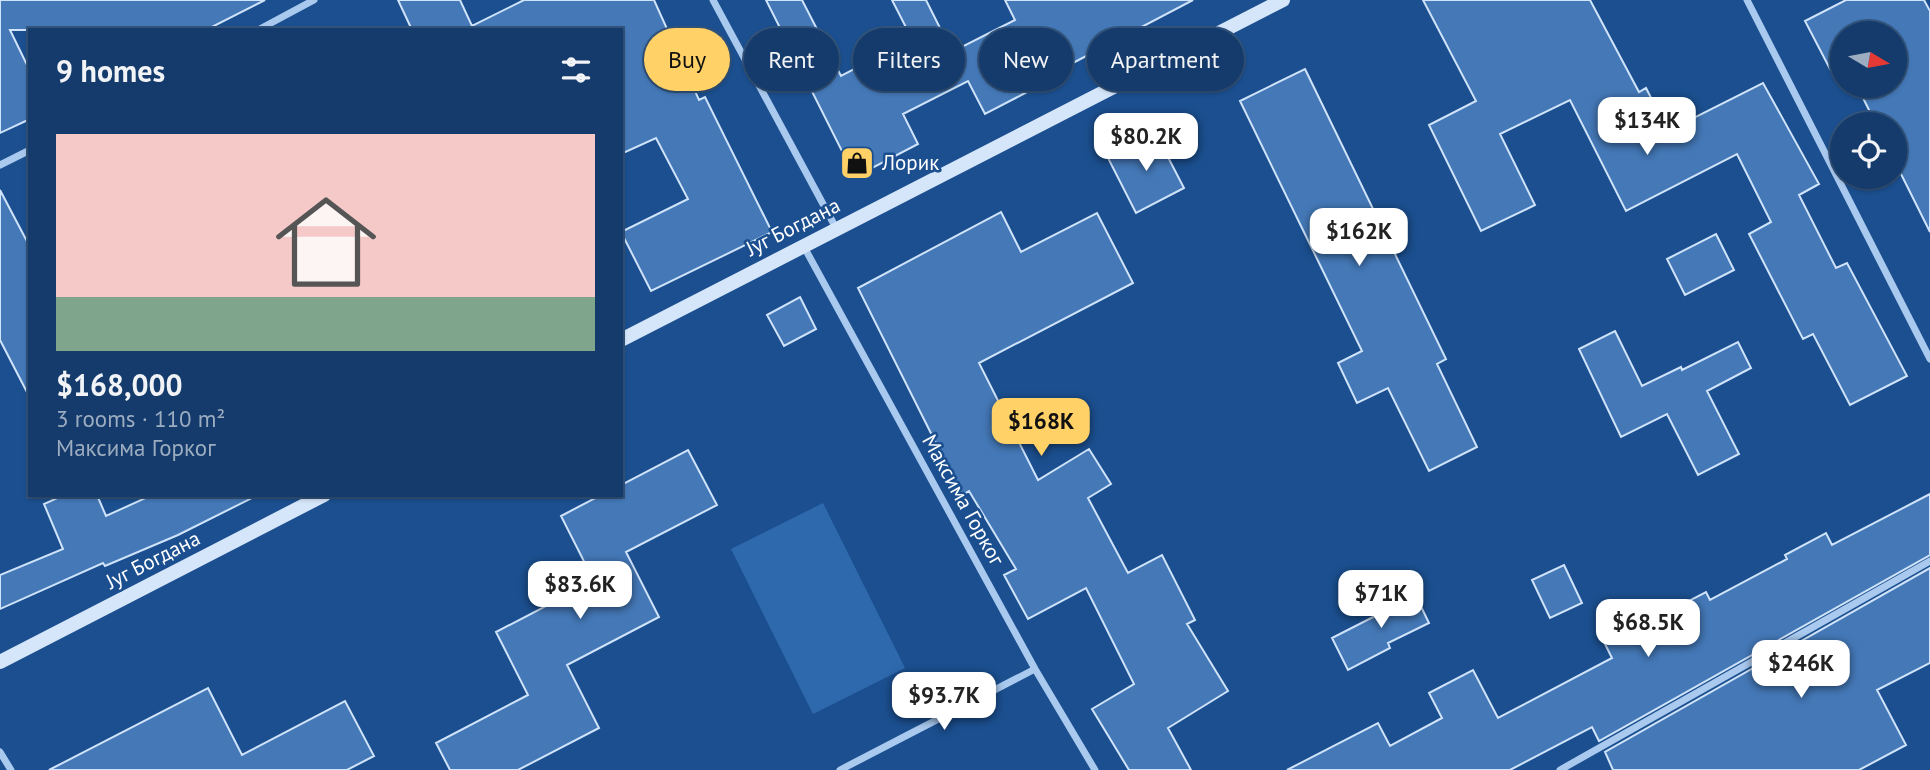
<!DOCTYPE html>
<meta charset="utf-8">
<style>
:root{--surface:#143b6b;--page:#1d4271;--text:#f1f3f6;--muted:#9dadc1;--line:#33557e;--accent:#ffd166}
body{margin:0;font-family:"PT Sans",sans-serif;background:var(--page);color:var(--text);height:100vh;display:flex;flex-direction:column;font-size:26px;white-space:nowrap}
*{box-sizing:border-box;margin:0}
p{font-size:23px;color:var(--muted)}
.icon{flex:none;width:38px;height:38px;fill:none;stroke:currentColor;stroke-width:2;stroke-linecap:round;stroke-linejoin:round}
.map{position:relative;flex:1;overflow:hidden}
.panel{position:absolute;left:28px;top:28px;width:595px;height:469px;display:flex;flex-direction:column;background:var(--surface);border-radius:0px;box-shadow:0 2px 5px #0004,0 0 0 2px var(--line)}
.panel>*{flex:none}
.guide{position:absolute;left:644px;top:28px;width:665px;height:63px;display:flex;gap:14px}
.needle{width:46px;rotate:100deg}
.controls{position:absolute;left:1830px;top:21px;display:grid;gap:14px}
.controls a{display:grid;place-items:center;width:77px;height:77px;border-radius:50%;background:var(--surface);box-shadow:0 2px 5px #0004,0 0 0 2px var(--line);font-size:35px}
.price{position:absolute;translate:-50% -60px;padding:0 16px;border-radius:14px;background:#fff;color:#222;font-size:23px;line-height:46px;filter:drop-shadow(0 2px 4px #0008)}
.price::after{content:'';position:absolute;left:50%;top:42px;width:21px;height:16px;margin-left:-10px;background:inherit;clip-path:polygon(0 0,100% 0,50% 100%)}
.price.selected{background:var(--accent);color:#111}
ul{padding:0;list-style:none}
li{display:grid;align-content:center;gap:14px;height:371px;padding:0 28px}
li+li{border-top:2px solid var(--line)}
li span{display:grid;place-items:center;height:217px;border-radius:0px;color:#555}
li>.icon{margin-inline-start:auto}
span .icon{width:126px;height:126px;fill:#fffc;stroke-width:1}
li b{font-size:30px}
h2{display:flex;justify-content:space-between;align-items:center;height:84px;padding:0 28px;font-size:30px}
.pill{padding:0 24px;border-radius:32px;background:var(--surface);box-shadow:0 2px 5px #0004,0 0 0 2px var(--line);font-size:24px;line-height:63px}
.pill.selected{background:var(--accent);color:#111}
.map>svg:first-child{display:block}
</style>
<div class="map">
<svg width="1930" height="770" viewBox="0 0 1930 770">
<rect width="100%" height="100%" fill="#1b4f8f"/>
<path fill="#2e69ad" d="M 823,503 L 905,668 L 813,714 L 731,549 Z"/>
<path fill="#4478b7" stroke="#cfe3fa" stroke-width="2" d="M 0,0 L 265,0 L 206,30 L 10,30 L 30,71 L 30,119 L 0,133 Z
M 398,0 L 460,0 L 472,26 L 524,0 L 654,0 L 699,100 L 705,97 L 772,232 L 651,291 L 621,232 L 688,199 L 656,138 L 621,154 L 621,30 L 412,30 Z
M 766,0 L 802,0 L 841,76 L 912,39 L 892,0 L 926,0 L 952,52 L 1015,20 L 1005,0 L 1193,0 L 1027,87 L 1029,91 L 985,114 L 968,81 L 903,114 L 918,144 L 855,177 Z
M 1423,0 L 1590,0 L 1639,92 L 1646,88 L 1668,131 L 1763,83 L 1819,184 L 1799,195 L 1836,268 L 1847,263 L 1907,376 L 1850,405 L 1813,334 L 1803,339 L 1749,234 L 1771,222 L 1737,154 L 1626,211 L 1570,100 L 1500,134 L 1535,205 L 1481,231 L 1429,125 L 1476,101 Z
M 1846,0 L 1924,0 L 1930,11 L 1930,232 L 1895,162 L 1895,124 L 1876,124 L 1857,86 L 1895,86 L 1895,33 L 1843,33 L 1843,62 L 1830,69 L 1805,21 Z
M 1305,69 L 1446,359 L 1437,364 L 1477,447 L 1429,471 L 1388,388 L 1357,403 L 1338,363 L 1362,351 L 1240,101 Z
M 1156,134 L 1184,188 L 1136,213 L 1108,158 Z
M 0,190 L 30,247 L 30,398 L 0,340 Z
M 1001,212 L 1021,252 L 1097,213 L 1133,283 L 979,363 L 1038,480 L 1089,449 L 1111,484 L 1088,498 L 1128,573 L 1162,555 L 1195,620 L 1187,624 L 1228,691 L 1168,728 L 1191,770 L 1129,770 L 1092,709 L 1134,684 L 1086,588 L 1028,619 L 1004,575 L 1016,569 L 969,491 L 962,495 L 858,288 Z
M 1716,234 L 1734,270 L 1685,295 L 1667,259 Z
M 800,297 L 816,329 L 784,346 L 767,315 Z
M 1615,331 L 1642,386 L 1681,367 L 1682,370 L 1738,342 L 1751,368 L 1707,391 L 1739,454 L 1698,475 L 1667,414 L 1621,437 L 1579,349 Z
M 688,450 L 717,505 L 626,552 L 659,617 L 567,665 L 599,728 L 518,770 L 450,770 L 436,743 L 528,695 L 496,632 L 594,581 L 561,516 L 601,495 L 621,495 L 621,485 Z
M 1930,494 L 1930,555 L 1599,741 L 1592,727 L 1510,770 L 1287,770 L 1378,723 L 1390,746 L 1442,718 L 1429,693 L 1473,670 L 1498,718 L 1612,658 L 1602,638 L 1657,610 L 1660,616 L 1706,592 L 1710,600 L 1787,559 L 1785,555 L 1826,533 L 1832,545 Z
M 64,495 L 97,495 L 106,516 L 152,495 L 258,495 L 178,535 L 105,566 L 103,563 L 0,609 L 0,575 L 63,549 L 44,504 Z
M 1564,565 L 1582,603 L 1550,618 L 1532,580 Z
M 1930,568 L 1930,663 L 1877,690 L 1906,745 L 1859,770 L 1613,770 L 1605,752 Z
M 1413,590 L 1429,623 L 1388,643 L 1390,648 L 1348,670 L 1332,638 L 1381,613 L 1378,608 Z
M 208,688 L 242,755 L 345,701 L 374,756 L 347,770 L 49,770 Z"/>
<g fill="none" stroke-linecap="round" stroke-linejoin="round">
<path stroke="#a9c9ee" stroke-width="7" d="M 713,0 L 836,228
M 1747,0 L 1930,359
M 258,30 L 314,0
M 0,165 L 30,150
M 803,245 L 1035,669 L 1095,770
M 0,752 L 11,770
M 840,770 L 1035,669
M 1560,770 L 1930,561"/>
<path stroke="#d6e6fa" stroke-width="14" d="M 621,340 L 1283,0
M 0,662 L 324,495"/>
</g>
<defs>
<g id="shop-square" transform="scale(1.75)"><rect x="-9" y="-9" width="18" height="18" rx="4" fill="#ffd166" stroke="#1b4f8f"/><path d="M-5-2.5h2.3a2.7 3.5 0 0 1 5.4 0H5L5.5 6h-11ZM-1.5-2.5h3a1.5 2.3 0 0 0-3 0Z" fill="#111"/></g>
</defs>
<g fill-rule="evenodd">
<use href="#shop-square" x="857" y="163"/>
</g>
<g text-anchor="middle" stroke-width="5" stroke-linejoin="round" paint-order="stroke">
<g font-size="21" fill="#fff" stroke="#1b4f8f" text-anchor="start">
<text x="882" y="170">Лорик</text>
</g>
<g font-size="21" fill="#fff" stroke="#1b4f8f">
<text transform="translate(793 227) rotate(-27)" y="7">Југ Богдана</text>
<text transform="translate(963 500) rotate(61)" y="7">Максима Горког</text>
<text transform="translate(153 560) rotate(-27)" y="7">Југ Богдана</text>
</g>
</g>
</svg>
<div class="controls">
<a><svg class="needle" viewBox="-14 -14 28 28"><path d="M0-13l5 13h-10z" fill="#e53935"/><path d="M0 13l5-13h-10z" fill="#9dadc1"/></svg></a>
<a><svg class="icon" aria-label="locate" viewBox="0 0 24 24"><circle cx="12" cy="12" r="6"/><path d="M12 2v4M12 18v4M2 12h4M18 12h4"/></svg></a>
</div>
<b class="price" style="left:1647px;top:157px">$134K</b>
<b class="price" style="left:1146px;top:173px">$80.2K</b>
<b class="price" style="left:1359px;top:268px">$162K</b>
<b class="price selected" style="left:1041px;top:458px">$168K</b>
<b class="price" style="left:580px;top:621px">$83.6K</b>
<b class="price" style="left:1381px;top:630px">$71K</b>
<b class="price" style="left:1648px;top:659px">$68.5K</b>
<b class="price" style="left:1801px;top:700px">$246K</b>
<b class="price" style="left:944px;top:732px">$93.7K</b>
<div class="guide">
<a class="pill selected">Buy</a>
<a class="pill">Rent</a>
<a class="pill">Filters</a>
<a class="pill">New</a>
<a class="pill">Apartment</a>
</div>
<section class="panel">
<h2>9 homes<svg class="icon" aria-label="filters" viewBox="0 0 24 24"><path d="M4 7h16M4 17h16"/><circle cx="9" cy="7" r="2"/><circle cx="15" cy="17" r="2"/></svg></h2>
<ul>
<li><span style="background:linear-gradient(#f6c9c9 75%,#7fa58c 0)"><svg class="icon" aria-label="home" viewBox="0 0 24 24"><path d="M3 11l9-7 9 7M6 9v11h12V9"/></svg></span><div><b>$168,000</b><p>3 rooms · 110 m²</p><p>Максима Горког</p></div></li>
</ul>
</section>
</div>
